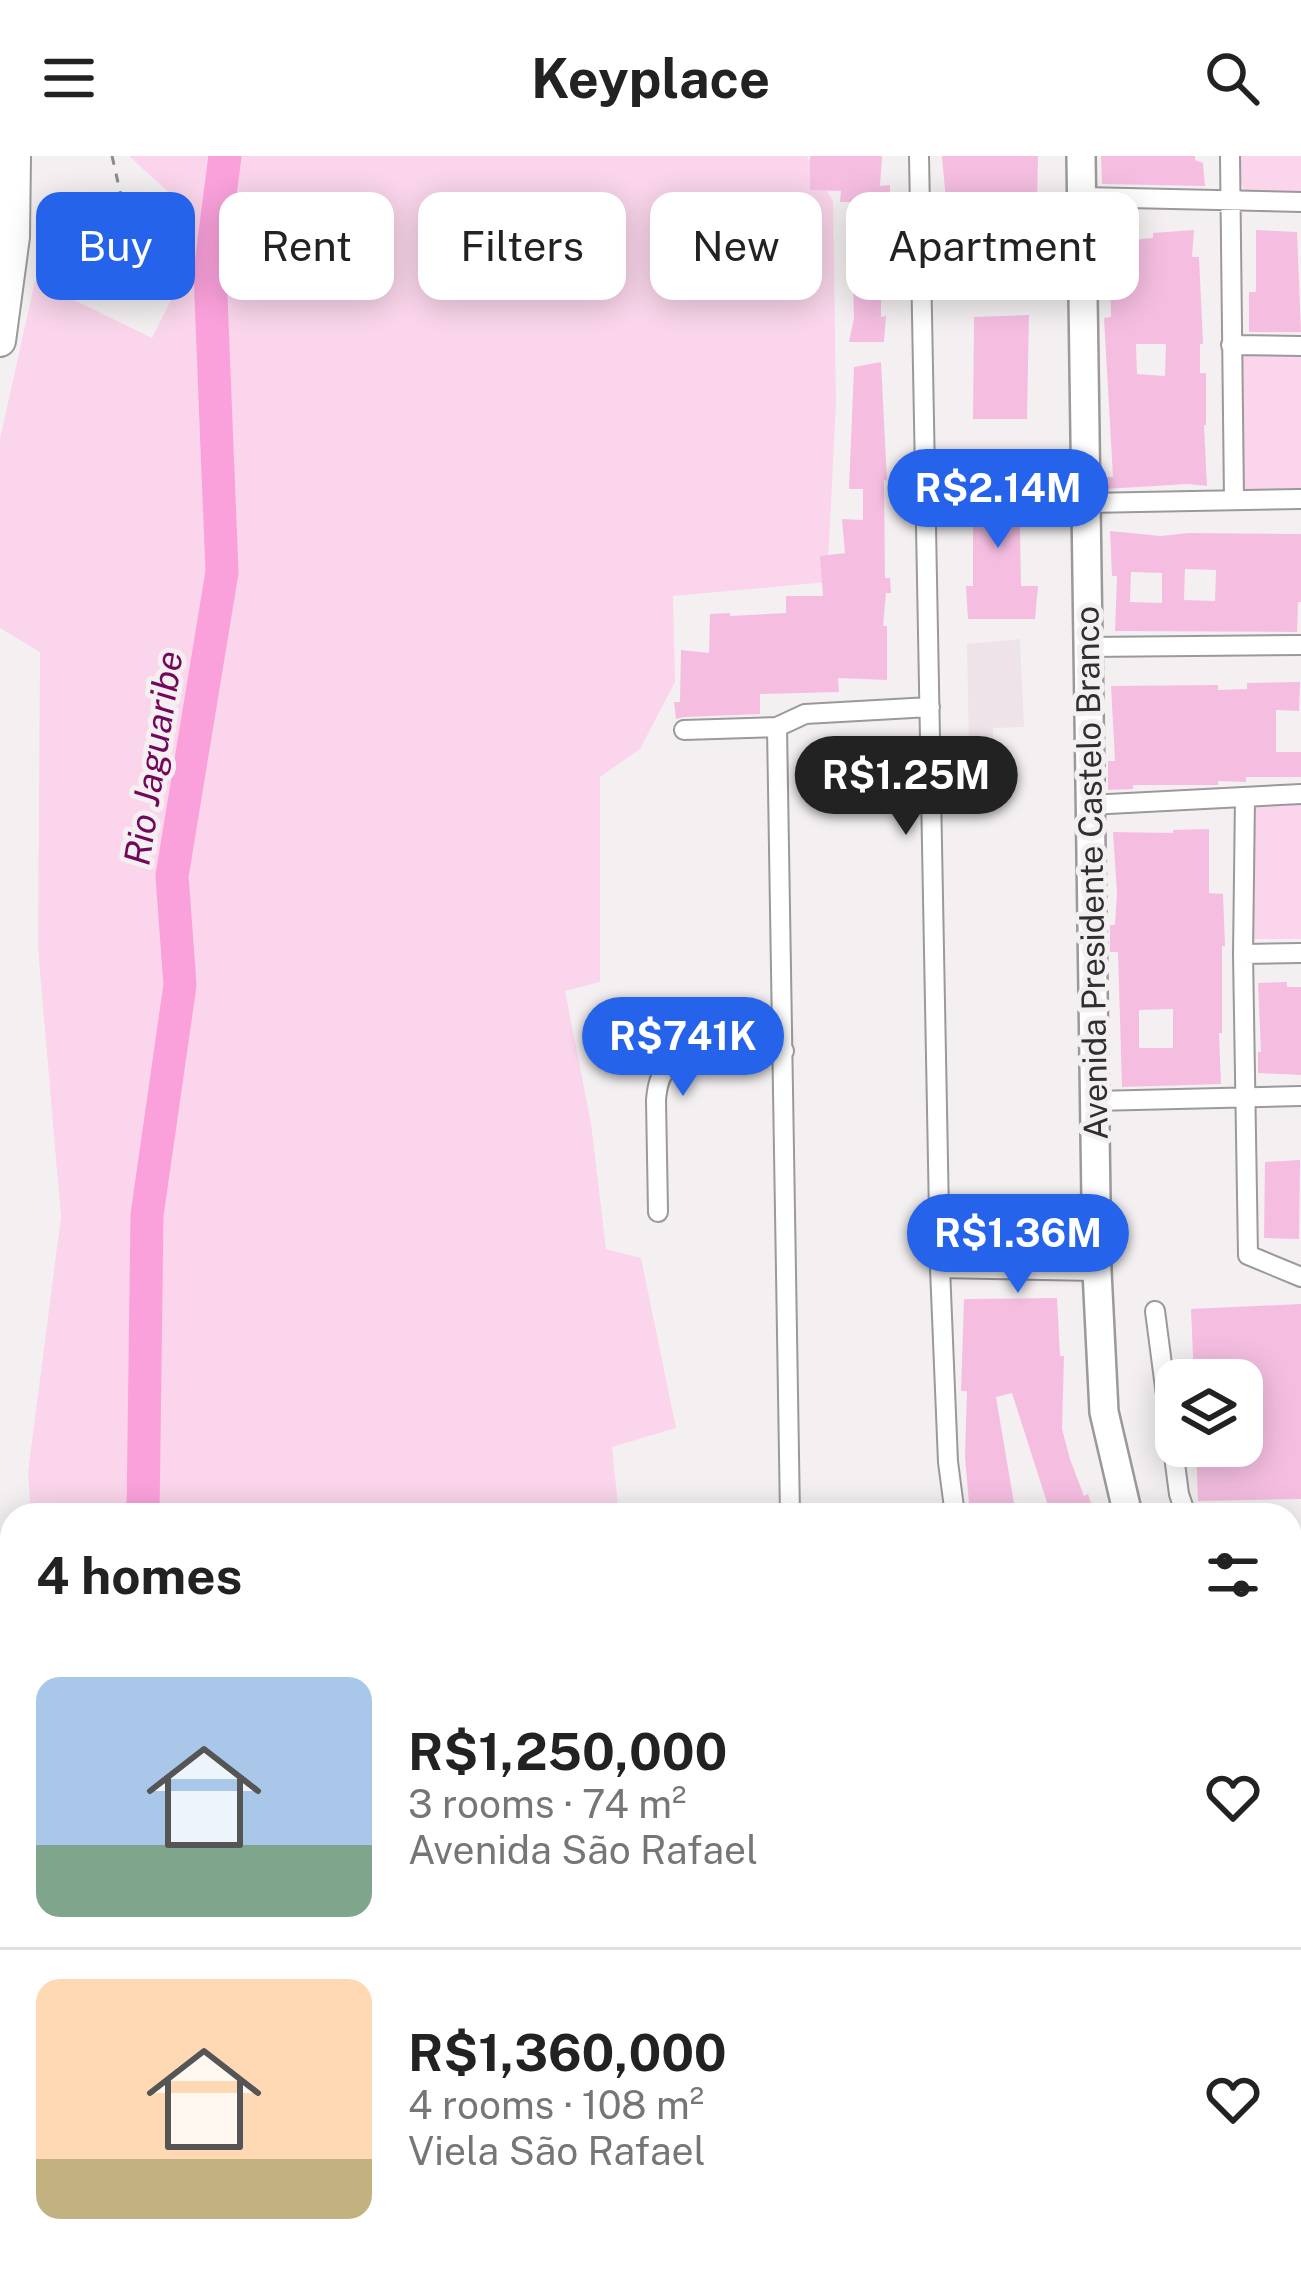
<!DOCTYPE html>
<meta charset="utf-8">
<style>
:root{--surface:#fff;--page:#f2f2f2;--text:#222;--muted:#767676;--line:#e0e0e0;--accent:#2563eb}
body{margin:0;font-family:"Public Sans",sans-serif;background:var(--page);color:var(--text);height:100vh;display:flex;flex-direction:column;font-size:45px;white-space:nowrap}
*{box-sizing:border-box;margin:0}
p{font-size:39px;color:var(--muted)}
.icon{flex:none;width:66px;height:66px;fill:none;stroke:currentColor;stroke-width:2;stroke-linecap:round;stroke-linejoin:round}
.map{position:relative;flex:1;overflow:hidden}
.drawer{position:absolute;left:0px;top:1347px;width:1302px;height:771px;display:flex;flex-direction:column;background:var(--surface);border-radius:36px 36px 0 0;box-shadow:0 6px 30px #0003}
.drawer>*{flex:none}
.top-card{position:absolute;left:36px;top:36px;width:1230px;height:108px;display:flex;gap:24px}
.buttons{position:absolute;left:1155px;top:1203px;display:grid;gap:24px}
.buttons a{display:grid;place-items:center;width:108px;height:108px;border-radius:24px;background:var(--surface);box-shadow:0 6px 30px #0003;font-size:60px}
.price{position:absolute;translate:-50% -102px;padding:0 27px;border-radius:42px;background:var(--accent);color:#fff;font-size:39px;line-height:78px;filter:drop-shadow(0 3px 6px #0008)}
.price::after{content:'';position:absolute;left:50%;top:72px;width:36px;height:27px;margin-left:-18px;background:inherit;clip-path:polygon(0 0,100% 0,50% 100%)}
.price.selected{background:#222;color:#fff}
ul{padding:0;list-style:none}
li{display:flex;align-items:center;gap:36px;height:300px;padding:0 36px}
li+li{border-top:3px solid var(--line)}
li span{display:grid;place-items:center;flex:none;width:336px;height:240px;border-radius:24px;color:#555}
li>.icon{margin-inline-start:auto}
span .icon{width:144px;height:144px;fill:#fffc;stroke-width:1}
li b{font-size:51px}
h2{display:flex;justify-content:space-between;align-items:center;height:144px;padding:0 36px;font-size:51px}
.pill{padding:0 42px;border-radius:24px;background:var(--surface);box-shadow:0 6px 30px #0003;font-size:42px;line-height:108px}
.pill.selected{background:var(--accent);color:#fff}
header{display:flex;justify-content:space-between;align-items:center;height:156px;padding:0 36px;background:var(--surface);font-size:54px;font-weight:700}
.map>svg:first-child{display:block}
</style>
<header><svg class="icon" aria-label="menu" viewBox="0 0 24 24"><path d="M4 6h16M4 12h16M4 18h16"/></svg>Keyplace<svg class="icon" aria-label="search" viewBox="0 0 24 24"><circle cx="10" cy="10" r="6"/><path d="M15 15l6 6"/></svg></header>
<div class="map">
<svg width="1301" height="2116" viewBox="0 0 1301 2116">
<rect width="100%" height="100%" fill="#f4f0f2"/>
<path fill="#eee3e9" d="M 1020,483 L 1024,571 L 993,572 L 993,594 L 969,595 L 967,488 Z"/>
<path fill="#fad5eb" d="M 129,0 L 807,0 L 833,45 L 836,248 L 827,426 L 673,440 L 675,526 L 640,593 L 600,621 L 600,826 L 565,835 L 591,967 L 606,1093 L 641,1102 L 676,1272 L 612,1291 L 619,1359 L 31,1359 L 28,1316 L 61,1061 L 38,792 L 40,496 L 0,472 L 0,283 L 35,125 L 152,182 L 194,98 L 175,42 Z
M 1241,0 L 1301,0 L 1301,36 L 1245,37 L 1241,26 Z
M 1241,199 L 1301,199 L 1301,342 L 1240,340 Z
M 1301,646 L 1301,783 L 1254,783 L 1253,647 Z
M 12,1871 L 12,2106 L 522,2106 L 533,2116 L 0,2116 L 0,1872 Z"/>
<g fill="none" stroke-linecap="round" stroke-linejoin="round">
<path stroke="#bd7fa8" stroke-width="6" d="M 706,2106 L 714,2116"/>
<path stroke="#faa1db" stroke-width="33" d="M 143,1359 L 147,1059 L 180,829 L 172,720 L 222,416 L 210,116 L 225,0
M 194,2106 L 196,2116"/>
</g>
<path fill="#f5bee1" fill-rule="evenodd" d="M 810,0 L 882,0 L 880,30 L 890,29 L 890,46 L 881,46 L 884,102 L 881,102 L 879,136 L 881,136 L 881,161 L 886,160 L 884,186 L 849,186 L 854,162 L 851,46 L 840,46 L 841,35 L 810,34 Z
M 942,0 L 1038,0 L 1037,49 L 1035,49 L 1039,106 L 943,112 L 943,80 L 949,80 Z
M 1101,0 L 1195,0 L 1195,4 L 1203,7 L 1205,30 L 1102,28 Z
M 1194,74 L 1192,101 L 1199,101 L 1203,188 L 1200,188 L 1200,217 L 1206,217 L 1206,269 L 1204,269 L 1207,330 L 1188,328 L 1104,333 L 1104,321 L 1113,321 L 1104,162 L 1111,161 L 1109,86 L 1153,82 L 1153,77 ZM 1136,188 L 1166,188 L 1165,220 L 1137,218 Z
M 1256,74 L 1297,76 L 1301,176 L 1249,176 L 1249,136 L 1256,136 Z
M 1029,159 L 1027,263 L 973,263 L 974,161 Z
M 881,206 L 887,325 L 884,324 L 885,422 L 890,422 L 891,437 L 886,437 L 883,470 L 887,470 L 887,524 L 838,522 L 839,536 L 760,538 L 760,558 L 684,561 L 676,563 L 674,546 L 680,546 L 681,494 L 709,497 L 710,458 L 730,457 L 730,460 L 786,457 L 786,440 L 823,440 L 820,400 L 845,397 L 842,363 L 863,364 L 863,333 L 849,333 L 854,211 Z
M 973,316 L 1019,317 L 1021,430 L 1038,430 L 1035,463 L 968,463 L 966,430 L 973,430 Z
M 1110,375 L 1161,380 L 1188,377 L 1301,378 L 1301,446 L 1298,446 L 1297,476 L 1115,475 L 1117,420 L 1112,420 ZM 1185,413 L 1216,414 L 1215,445 L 1184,444 ZM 1131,416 L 1162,417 L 1162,447 L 1130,446 Z
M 1300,526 L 1299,555 L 1276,554 L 1276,596 L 1301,596 L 1301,621 L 1246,621 L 1246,626 L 1218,625 L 1218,629 L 1133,629 L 1133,633 L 1108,634 L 1108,605 L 1115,605 L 1111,530 L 1218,529 L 1218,534 L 1247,533 L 1247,527 Z
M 1209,673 L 1209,737 L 1223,738 L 1225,790 L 1222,790 L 1222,877 L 1219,877 L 1221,928 L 1122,931 L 1118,796 L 1110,796 L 1110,769 L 1115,769 L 1117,737 L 1113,676 L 1173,677 L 1173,674 ZM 1173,853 L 1173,892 L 1139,892 L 1139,854 Z
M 1287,826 L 1287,831 L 1301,831 L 1301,919 L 1258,917 L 1258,896 L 1261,896 L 1258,827 Z
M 1300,1004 L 1299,1083 L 1264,1082 L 1265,1006 Z
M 1057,1142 L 1060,1200 L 1064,1200 L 1062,1273 L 1070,1303 L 1084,1340 L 1088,1338 L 1095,1359 L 1051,1359 L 1012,1237 L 996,1241 L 1016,1359 L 970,1359 L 965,1301 L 967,1235 L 961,1235 L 964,1143 Z
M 1301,1148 L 1301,1343 L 1198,1345 L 1196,1290 L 1242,1290 L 1242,1224 L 1194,1224 L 1191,1153 Z"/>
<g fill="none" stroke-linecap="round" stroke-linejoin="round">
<g stroke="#9b999a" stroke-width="22">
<path id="street" d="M 919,0 L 940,1112 L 948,1306 L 955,1359
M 1230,0 L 1234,344
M 1083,41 L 1301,46
M 1231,189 L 1301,190
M 1087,347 L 1301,343
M 1087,491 L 1301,489
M 777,571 L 790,1359
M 684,574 L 777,571 L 805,558 L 930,551
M 1245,641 L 1243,798 L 1248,1099 L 1301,1121
M 1089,649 L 1301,638
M 1243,798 L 1301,797
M 1094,945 L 1301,940
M 658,1056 L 656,944 C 657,932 659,918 670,910 C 685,899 761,897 784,895
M 940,1112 L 1097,1115
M 1155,1155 L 1179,1338 L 1186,1359
M 1290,1409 L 1301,1410
M 1290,1574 L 1301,1563
M 1290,1932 L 1301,1894
M 1290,1970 L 1301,1977
M 938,2106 L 938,2116
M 1227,2106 L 1246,2116"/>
</g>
<g stroke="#9b999a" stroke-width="32">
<path id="secondary" d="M 1081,0 L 1097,1115 L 1104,1256 L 1128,1359
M 1290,1601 L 1301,1608"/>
</g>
<g stroke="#9b999a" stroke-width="34">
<path id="primary" d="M 0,185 L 14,81 L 15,0"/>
</g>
<g stroke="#9b999a" stroke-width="40">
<path id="highway" d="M 0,1764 L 12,1769
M 0,1817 L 12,1820
M 599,2106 L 608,2116
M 637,2106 L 646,2116"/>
</g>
<path stroke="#8d8a8c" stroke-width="3" stroke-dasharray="9 9" stroke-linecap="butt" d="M 112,0 L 122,44 L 118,75
M 42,81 L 84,72 L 182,84
M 713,2106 L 721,2116
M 787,2116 L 796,2116
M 1052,2116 L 1055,2106
M 1150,2116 L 1154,2106"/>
<use href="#street" stroke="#fff" stroke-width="18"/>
<use href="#secondary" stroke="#fff" stroke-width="27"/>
<use href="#primary" stroke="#fff" stroke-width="30"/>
<use href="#highway" stroke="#fff" stroke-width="36"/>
</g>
<g text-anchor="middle" stroke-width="10" stroke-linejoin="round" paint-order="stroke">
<g font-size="33" fill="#302f30" stroke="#f4f0f2">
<text transform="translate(1091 717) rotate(-91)" y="12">Avenida Presidente Castelo Branco</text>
</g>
<g font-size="36" font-style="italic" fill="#73075a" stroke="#f4f0f2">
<text transform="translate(153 602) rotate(-81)" y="13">Rio Jaguaribe</text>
</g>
</g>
</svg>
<div class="buttons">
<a><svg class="icon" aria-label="layers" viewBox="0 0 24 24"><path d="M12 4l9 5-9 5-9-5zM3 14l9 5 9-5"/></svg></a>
</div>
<b class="price" style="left:998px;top:395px">R$2.14M</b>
<b class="price selected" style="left:906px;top:682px">R$1.25M</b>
<b class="price" style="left:683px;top:943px">R$741K</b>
<b class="price" style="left:1018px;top:1140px">R$1.36M</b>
<div class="top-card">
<a class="pill selected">Buy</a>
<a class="pill">Rent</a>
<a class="pill">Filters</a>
<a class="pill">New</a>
<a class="pill">Apartment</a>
</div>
<section class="drawer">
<h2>4 homes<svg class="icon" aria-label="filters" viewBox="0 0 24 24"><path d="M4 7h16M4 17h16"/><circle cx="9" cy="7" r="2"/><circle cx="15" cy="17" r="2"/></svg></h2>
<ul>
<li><span style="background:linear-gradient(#a9c7e8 70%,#7fa58c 0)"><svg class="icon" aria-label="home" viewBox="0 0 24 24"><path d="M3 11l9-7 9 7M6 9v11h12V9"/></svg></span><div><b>R$1,250,000</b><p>3 rooms · 74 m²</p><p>Avenida São Rafael</p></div><svg class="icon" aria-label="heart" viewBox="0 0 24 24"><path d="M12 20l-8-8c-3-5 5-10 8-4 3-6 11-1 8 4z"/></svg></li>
<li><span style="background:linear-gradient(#ffd9b3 75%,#c2b280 0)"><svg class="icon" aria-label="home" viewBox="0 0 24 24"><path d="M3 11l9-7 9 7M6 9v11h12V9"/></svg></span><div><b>R$1,360,000</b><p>4 rooms · 108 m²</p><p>Viela São Rafael</p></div><svg class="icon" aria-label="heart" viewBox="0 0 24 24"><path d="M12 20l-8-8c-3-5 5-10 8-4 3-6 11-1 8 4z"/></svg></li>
</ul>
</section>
</div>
